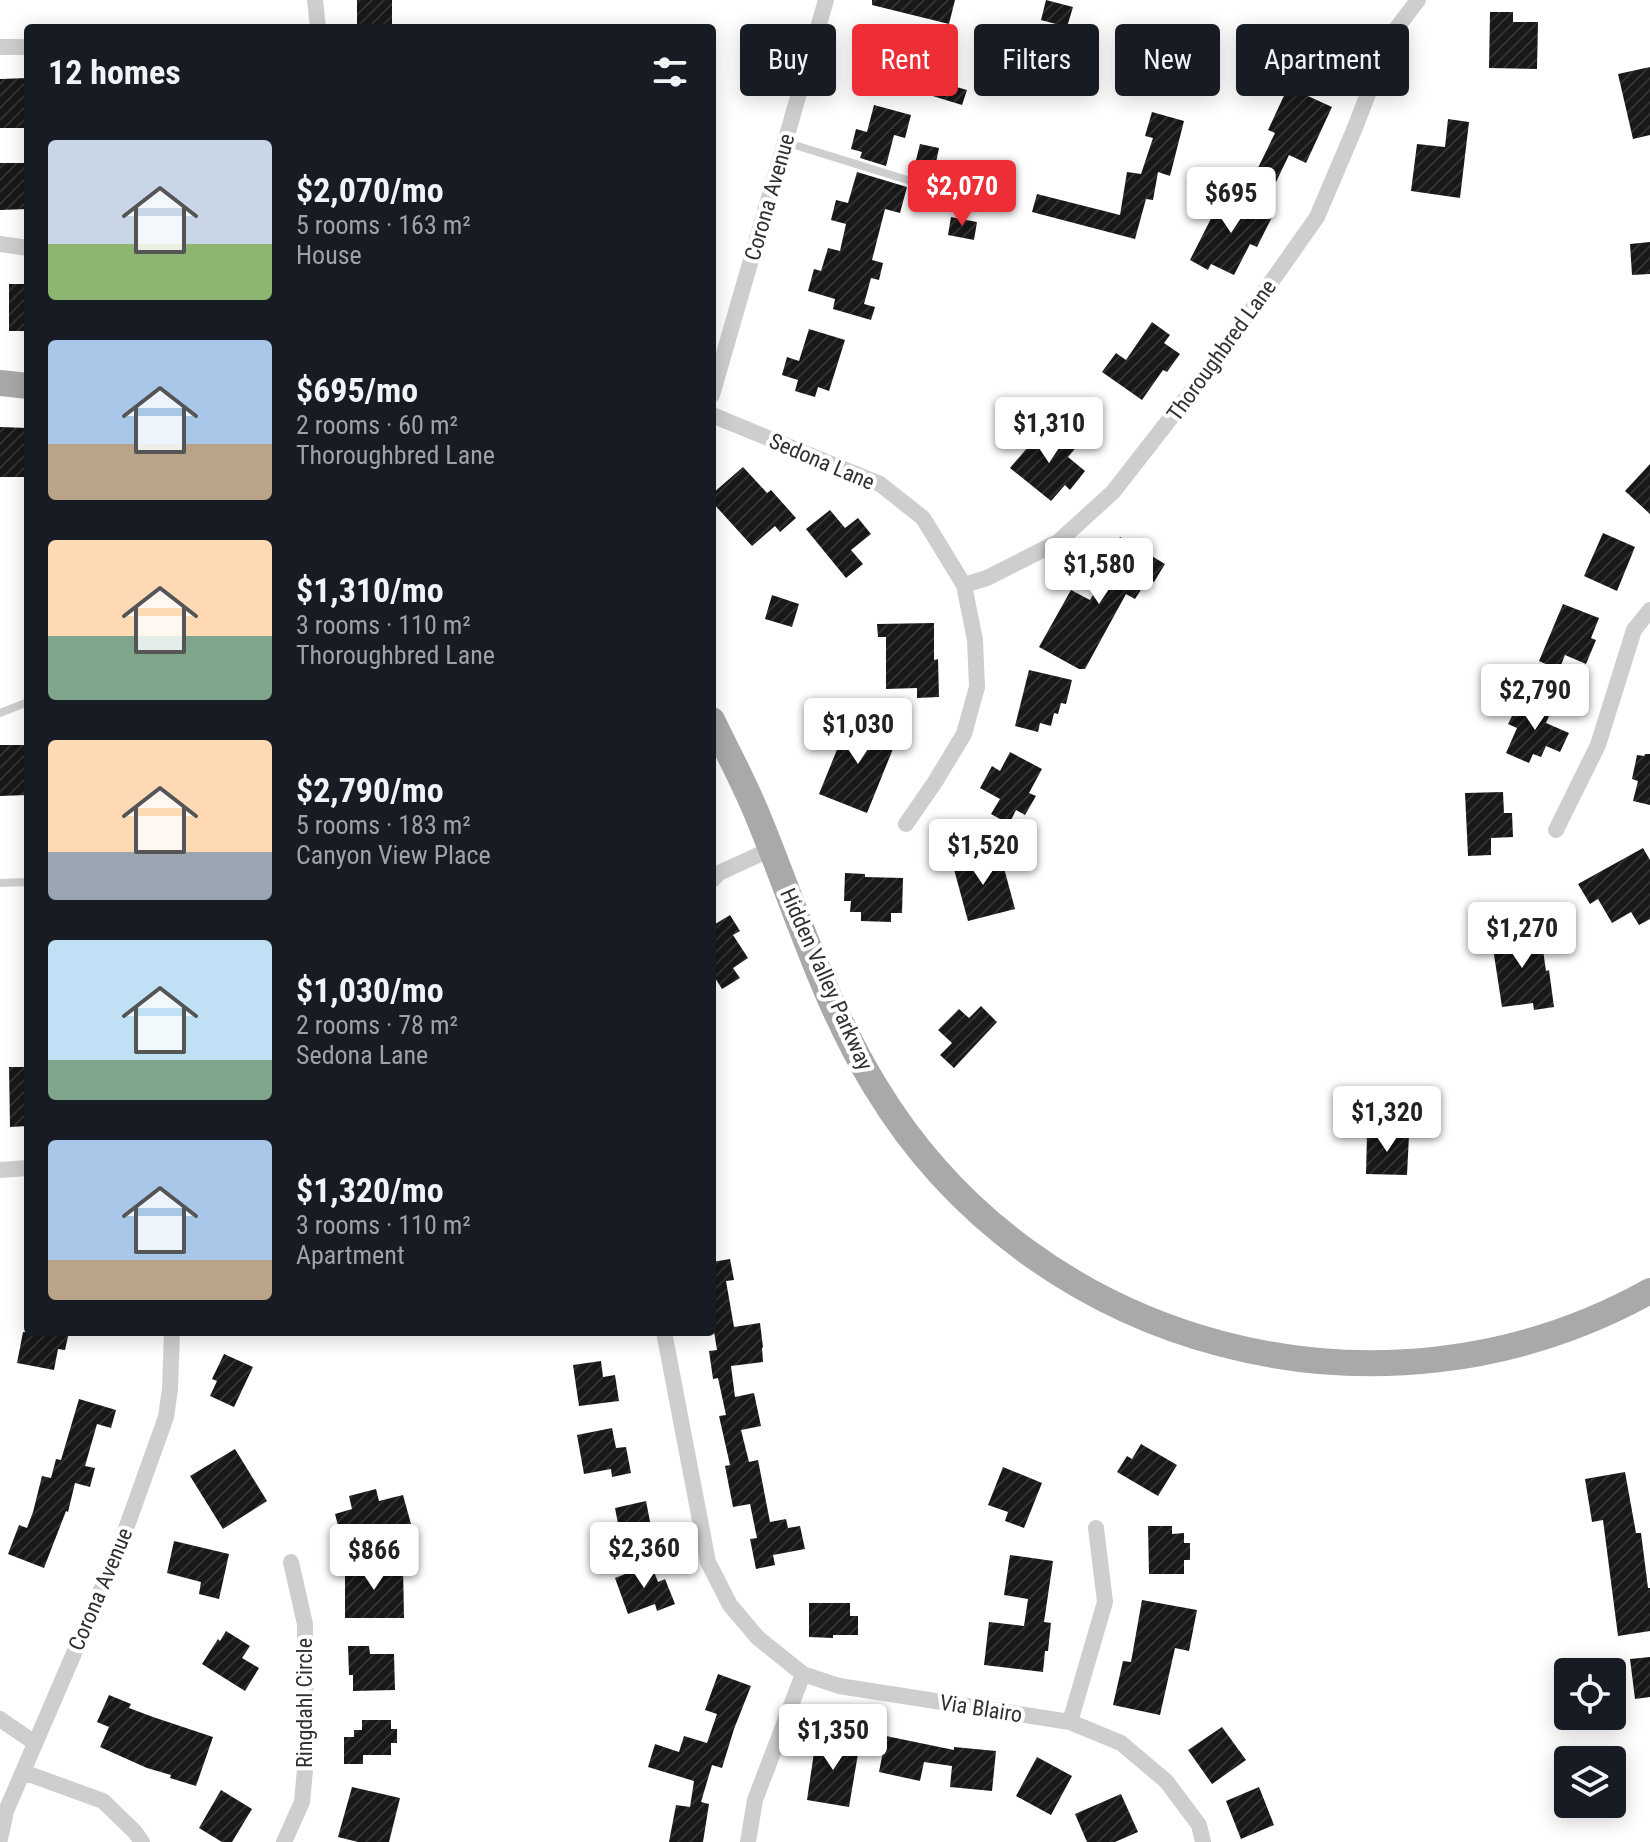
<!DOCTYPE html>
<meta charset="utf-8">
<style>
:root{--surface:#171b24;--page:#242831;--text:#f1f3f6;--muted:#9ea1a6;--accent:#ee2e37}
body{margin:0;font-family:"Roboto Condensed",sans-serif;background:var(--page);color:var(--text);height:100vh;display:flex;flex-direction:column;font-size:30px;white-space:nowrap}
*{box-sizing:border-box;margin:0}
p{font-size:26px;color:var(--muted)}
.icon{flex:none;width:44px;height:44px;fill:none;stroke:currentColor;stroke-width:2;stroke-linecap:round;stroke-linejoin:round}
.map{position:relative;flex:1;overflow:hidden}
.sheet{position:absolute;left:24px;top:24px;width:692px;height:1312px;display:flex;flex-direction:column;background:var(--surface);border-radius:8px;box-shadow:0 4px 20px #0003}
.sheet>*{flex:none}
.guide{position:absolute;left:740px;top:24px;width:760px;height:72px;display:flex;gap:16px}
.tools{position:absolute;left:1554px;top:1658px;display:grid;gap:16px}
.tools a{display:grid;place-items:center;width:72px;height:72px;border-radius:8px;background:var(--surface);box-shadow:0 4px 20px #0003;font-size:40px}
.price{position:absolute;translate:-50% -68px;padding:0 18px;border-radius:8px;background:#fff;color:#222;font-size:26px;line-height:52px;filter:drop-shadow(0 2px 4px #0008)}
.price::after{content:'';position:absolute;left:50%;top:48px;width:24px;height:18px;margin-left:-12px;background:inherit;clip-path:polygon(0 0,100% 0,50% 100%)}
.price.selected{background:var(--accent);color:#fff}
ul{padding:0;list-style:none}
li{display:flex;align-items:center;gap:24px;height:200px;padding:0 24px}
li span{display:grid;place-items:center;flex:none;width:224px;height:160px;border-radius:8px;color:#555}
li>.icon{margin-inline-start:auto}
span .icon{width:96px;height:96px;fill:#fffc;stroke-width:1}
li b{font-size:34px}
h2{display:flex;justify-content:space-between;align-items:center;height:96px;padding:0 24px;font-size:34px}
.chip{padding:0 28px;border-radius:8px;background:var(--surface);box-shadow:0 4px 20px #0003;font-size:28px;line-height:72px}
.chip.selected{background:var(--accent);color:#fff}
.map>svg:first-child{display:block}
</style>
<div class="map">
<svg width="1650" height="1842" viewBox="0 0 1650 1842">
<defs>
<pattern id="building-hatch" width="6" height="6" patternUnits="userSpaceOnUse" patternTransform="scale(2)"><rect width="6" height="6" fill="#181818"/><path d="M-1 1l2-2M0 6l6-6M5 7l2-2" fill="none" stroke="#313131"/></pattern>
</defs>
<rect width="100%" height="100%" fill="#fff"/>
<path fill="url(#building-hatch)" d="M 357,0 L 392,0 L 392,28 L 357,28 Z
M 872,0 L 955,0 L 949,24 L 872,5 Z
M 1046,0 L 1073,7 L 1067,27 L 1041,20 Z
M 1490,12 L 1513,12 L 1513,22 L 1538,22 L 1537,69 L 1489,68 Z
M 891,35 L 934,48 L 925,78 L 967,90 L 962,105 L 877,79 Z
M 1148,37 L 1178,44 L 1170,79 L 1140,72 Z
M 1650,67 L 1650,135 L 1633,139 L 1618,74 Z
M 28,78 L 28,128 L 0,128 L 0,79 Z
M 1288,87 L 1332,107 L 1306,163 L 1289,155 L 1276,182 L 1256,172 L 1275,133 L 1268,130 Z
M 874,105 L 911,115 L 905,138 L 894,135 L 886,166 L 860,158 L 862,152 L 851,149 L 856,129 L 867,132 Z
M 1152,112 L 1184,121 L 1170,176 L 1158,172 L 1153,200 L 1146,199 L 1135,239 L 1032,212 L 1037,194 L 1120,215 L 1127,172 L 1141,174 L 1153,138 L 1145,136 Z
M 1448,119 L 1469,122 L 1460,198 L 1411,191 L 1417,144 L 1445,147 Z
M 920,144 L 939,148 L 933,177 L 913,172 Z
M 0,163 L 28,163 L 28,209 L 0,210 Z
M 857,172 L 907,187 L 900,213 L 885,209 L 872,260 L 883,263 L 879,280 L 871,278 L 864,304 L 875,307 L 871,320 L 833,309 L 835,299 L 808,291 L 814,269 L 821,271 L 828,248 L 840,251 L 846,224 L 831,220 L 836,200 L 848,203 Z
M 1223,195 L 1252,210 L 1256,204 L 1274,213 L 1257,247 L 1250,244 L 1234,275 L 1211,264 L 1208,270 L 1190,260 Z
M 951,217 L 977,222 L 974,240 L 948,235 Z
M 1650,242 L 1650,274 L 1632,275 L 1630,244 Z
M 9,284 L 28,284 L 28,331 L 9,331 Z
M 1152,322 L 1170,335 L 1164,343 L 1180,354 L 1167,372 L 1163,370 L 1142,400 L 1102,372 L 1116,353 L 1126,360 Z
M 809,329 L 845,340 L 829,391 L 818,387 L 815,397 L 795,391 L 798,380 L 782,375 L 787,357 L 799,361 Z
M 0,427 L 28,428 L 28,477 L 0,477 Z
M 1063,430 L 1079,444 L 1068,457 L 1085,471 L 1070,490 L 1065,485 L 1051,501 L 1010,468 L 1039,434 L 1051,444 Z
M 1650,464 L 1650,514 L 1625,491 Z
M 743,467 L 767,493 L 771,490 L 796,518 L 780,532 L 775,526 L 752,546 L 712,502 L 712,494 Z
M 830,510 L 845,528 L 858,518 L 871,534 L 851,550 L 863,564 L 846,578 L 806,529 Z
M 1603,533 L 1635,547 L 1617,591 L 1584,576 Z
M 1120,537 L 1165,564 L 1154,582 L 1148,579 L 1135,599 L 1126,594 L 1085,669 L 1079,669 L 1039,647 L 1071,590 L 1090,600 L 1114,561 L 1108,557 Z
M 772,595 L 799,604 L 792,627 L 765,619 Z
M 1563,604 L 1599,618 L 1591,638 L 1596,640 L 1586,664 L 1565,655 L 1559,670 L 1539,661 Z
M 934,623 L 934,660 L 938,659 L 939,697 L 917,698 L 917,688 L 886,689 L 886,637 L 878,637 L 877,624 Z
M 1029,670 L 1072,680 L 1066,704 L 1061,703 L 1058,714 L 1054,713 L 1051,726 L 1040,723 L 1038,732 L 1015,726 Z
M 1532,697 L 1553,707 L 1546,723 L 1569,733 L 1560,752 L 1546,746 L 1541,757 L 1533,754 L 1529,763 L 1506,753 L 1517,728 L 1508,724 L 1514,712 L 1524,716 Z
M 849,720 L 897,739 L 867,813 L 819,794 Z
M 0,745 L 28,745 L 28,795 L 0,796 Z
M 1010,752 L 1042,769 L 1029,793 L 1036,796 L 1025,815 L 1016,810 L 1009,824 L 991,814 L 1000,799 L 980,788 L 992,766 L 1000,771 Z
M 1645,754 L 1650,754 L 1650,805 L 1633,801 L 1638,781 L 1632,779 L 1637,755 L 1644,756 Z
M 1503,792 L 1504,813 L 1512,813 L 1513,837 L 1491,838 L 1491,855 L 1468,856 L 1465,793 Z
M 1643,848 L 1650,860 L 1650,919 L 1639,925 L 1631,912 L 1612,923 L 1598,899 L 1590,904 L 1578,884 Z
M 973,856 L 975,863 L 1001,857 L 1015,909 L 968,921 L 952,862 Z
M 845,873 L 865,874 L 865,877 L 903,878 L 902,913 L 891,913 L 891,922 L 861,921 L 861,912 L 850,912 L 851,901 L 844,901 Z
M 730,915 L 740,931 L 733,935 L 748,958 L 733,968 L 740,978 L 722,989 L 712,973 L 712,926 Z
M 1534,929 L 1535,943 L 1542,943 L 1546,971 L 1549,970 L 1554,1007 L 1534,1010 L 1533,1003 L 1502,1007 L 1491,935 Z
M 981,1006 L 997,1022 L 954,1068 L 940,1055 L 952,1043 L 938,1030 L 959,1009 L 969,1018 Z
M 9,1067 L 28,1067 L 28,1126 L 10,1127 Z
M 1367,1134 L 1409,1135 L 1407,1175 L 1366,1174 Z
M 730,1259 L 734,1280 L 726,1281 L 734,1327 L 760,1323 L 763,1347 L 762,1348 L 763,1362 L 731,1366 L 735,1397 L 754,1393 L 761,1426 L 741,1430 L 749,1462 L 758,1460 L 770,1522 L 786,1519 L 788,1528 L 800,1526 L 805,1549 L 773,1555 L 775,1565 L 756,1569 L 750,1539 L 757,1538 L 750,1504 L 733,1507 L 725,1466 L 730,1465 L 719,1416 L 726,1415 L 718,1378 L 713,1379 L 709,1351 L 717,1350 L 712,1319 L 712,1262 Z
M 23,1332 L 69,1332 L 65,1350 L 58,1349 L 54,1370 L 17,1363 Z
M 224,1354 L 253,1367 L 234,1407 L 210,1396 L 217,1381 L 212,1379 Z
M 601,1361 L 603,1377 L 615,1375 L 619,1401 L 579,1406 L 573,1365 Z
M 79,1399 L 116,1410 L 111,1428 L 97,1424 L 85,1466 L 95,1468 L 90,1487 L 75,1483 L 68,1512 L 66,1511 L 44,1568 L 8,1554 L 19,1525 L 27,1528 L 33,1512 L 42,1476 L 51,1478 L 56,1459 L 61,1460 Z
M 612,1428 L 616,1448 L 626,1447 L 631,1473 L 612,1477 L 611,1469 L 584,1474 L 577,1435 Z
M 1141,1444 L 1177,1465 L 1158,1496 L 1117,1472 L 1127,1456 L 1132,1459 Z
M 235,1449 L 267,1501 L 223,1529 L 190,1476 Z
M 1003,1467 L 1042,1483 L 1024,1528 L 1005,1521 L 1008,1512 L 988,1505 Z
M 1625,1472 L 1636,1533 L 1641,1533 L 1648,1588 L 1650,1588 L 1650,1631 L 1618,1636 L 1603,1520 L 1592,1522 L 1585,1479 Z
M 376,1489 L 379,1501 L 403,1495 L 411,1524 L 361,1537 L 362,1539 L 343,1544 L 335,1514 L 352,1509 L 349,1496 Z
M 646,1501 L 654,1542 L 623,1549 L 615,1508 Z
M 1148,1526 L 1172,1526 L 1172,1534 L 1184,1533 L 1184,1543 L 1190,1543 L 1190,1560 L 1184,1560 L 1184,1574 L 1149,1574 Z
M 174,1541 L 229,1554 L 219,1599 L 199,1594 L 201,1582 L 167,1573 Z
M 1010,1555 L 1053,1561 L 1044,1622 L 1051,1623 L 1048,1651 L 1045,1651 L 1043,1672 L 984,1665 L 989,1622 L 1024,1626 L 1028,1599 L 1004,1595 Z
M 651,1564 L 658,1582 L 665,1579 L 675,1604 L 657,1611 L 655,1604 L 628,1614 L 615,1578 Z
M 403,1565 L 404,1618 L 345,1618 L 345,1566 Z
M 1142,1600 L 1197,1610 L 1189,1651 L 1175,1648 L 1160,1715 L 1113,1705 L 1123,1661 L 1131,1662 Z
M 809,1603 L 850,1603 L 850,1616 L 858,1616 L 858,1635 L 833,1635 L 833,1638 L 809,1637 Z
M 226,1631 L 250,1646 L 242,1658 L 259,1668 L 245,1691 L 202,1664 L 218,1639 L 220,1641 Z
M 348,1646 L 369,1646 L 370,1654 L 394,1654 L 395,1690 L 353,1691 L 353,1675 L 349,1675 Z
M 1650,1657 L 1650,1697 L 1635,1699 L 1630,1659 Z
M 718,1674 L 751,1686 L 734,1729 L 722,1768 L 712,1765 L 701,1802 L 709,1804 L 703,1842 L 669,1842 L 676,1805 L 690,1807 L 694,1781 L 648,1767 L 655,1744 L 679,1752 L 684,1736 L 707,1743 L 717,1714 L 705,1710 Z
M 109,1695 L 131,1704 L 129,1708 L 153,1717 L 213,1737 L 196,1786 L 170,1778 L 171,1775 L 147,1768 L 100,1747 L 109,1727 L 97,1722 Z
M 362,1720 L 391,1720 L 391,1729 L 397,1729 L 397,1743 L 391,1743 L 391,1755 L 363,1755 L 363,1764 L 344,1764 L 344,1737 L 354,1737 L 354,1730 L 362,1730 Z
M 1222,1727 L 1246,1760 L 1212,1784 L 1188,1750 Z
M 886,1736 L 954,1750 L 954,1747 L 996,1751 L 992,1791 L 950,1787 L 952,1766 L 924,1762 L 920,1781 L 879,1772 Z
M 816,1739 L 840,1742 L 841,1739 L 860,1742 L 849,1807 L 807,1800 Z
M 1037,1757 L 1072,1776 L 1051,1815 L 1016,1796 Z
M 352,1787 L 400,1798 L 389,1842 L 358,1842 L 338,1837 Z
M 1259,1787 L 1274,1825 L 1241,1839 L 1226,1801 Z
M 221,1790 L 252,1809 L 232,1842 L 222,1842 L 199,1828 Z
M 1121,1794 L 1138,1832 L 1115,1842 L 1087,1842 L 1075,1814 Z"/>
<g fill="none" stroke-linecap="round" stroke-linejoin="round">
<path stroke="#cecece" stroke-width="8" d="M 785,142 L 988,205
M 0,713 L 28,702
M 0,883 L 28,882"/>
<path stroke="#cecece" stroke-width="16" d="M 315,0 L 318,28
M 0,47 L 28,47
M 0,244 L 28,248
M 712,395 L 826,0
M 712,415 L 880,484 L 923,518 L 964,585 L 975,640 L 977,687 L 964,734 L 935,782 L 906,824
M 964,585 L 987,578 L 1058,542 L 1113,492 L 1219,356 L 1317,217 L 1354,130 L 1390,37 L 1418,0
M 1556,830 L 1598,745 L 1634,630 L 1650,610
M 712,880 L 719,873 L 771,849
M 0,1170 L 28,1168
M 664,1332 L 708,1562 L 730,1605 L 758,1638 L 803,1674 L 839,1686 L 1070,1722 L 1121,1743 L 1166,1781 L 1199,1825 L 1203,1842
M 0,1719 L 35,1743
M 1070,1722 L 1105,1602 L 1096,1528
M 23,1772 L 103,1801 L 135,1832 L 142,1842
M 0,1839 L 6,1811 L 118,1551 L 166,1417 L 170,1389 L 172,1332
M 284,1842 L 302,1802 L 306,1759 L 305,1624 L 291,1562
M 748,1842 L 755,1800 L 803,1674"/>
<path stroke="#a9a9a9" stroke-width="26" d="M 0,383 L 28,386
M 712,720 C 728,753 746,786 759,819 C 796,909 824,1003 875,1086 C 1034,1350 1381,1441 1650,1291"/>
</g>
<g text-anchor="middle" stroke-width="8" stroke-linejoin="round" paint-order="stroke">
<g font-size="22" fill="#313131" stroke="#fff">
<text transform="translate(769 197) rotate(-74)" y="8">Corona Avenue</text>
<text transform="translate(1221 350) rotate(-54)" y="8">Thoroughbred Lane</text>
<text transform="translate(822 461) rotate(23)" y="8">Sedona Lane</text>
<text transform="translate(827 979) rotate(66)" y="8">Hidden Valley Parkway</text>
<text transform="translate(100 1589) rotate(-67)" y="8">Corona Avenue</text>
<text transform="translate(304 1703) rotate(-90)" y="8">Ringdahl Circle</text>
<text transform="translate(981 1708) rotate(9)" y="8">Via Blairo</text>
</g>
</g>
</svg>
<div class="tools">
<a><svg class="icon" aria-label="locate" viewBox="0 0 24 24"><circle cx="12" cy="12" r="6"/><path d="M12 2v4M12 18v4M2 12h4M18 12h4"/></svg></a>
<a><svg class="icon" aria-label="layers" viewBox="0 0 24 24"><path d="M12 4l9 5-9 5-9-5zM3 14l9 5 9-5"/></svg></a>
</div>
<b class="price selected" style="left:962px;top:228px">$2,070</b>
<b class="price" style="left:1231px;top:235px">$695</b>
<b class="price" style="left:1049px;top:465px">$1,310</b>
<b class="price" style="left:1099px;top:606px">$1,580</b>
<b class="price" style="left:1535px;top:732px">$2,790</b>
<b class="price" style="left:858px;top:766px">$1,030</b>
<b class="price" style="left:983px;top:887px">$1,520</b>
<b class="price" style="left:1522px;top:970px">$1,270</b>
<b class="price" style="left:1387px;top:1154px">$1,320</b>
<b class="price" style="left:644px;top:1590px">$2,360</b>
<b class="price" style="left:374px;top:1592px">$866</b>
<b class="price" style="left:833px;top:1772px">$1,350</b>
<div class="guide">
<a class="chip">Buy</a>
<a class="chip selected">Rent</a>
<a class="chip">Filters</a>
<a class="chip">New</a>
<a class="chip">Apartment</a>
</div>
<section class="sheet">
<h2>12 homes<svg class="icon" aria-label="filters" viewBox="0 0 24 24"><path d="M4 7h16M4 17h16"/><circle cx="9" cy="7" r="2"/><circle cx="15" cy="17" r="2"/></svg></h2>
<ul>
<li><span style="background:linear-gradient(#c9d6e8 65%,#8fb573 0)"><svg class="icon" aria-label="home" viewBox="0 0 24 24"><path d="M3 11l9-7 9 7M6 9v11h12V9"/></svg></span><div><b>$2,070/mo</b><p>5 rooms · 163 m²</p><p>House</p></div></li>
<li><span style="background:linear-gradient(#a9c7e8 65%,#b9a48a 0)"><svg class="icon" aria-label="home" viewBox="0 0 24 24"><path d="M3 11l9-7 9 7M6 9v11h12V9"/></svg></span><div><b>$695/mo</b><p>2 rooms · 60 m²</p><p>Thoroughbred Lane</p></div></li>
<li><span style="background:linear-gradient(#ffd9b3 60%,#7fa58c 0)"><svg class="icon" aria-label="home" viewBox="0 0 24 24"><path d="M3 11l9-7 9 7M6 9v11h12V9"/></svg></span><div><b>$1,310/mo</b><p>3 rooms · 110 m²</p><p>Thoroughbred Lane</p></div></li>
<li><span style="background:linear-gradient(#ffd9b3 70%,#9aa5b1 0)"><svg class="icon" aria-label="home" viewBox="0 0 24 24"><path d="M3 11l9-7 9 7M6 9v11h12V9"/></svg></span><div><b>$2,790/mo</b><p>5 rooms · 183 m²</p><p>Canyon View Place</p></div></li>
<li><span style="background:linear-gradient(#bfe0f5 75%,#7fa58c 0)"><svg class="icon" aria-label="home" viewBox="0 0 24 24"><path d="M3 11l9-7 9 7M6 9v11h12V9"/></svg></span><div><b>$1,030/mo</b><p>2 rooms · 78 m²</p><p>Sedona Lane</p></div></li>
<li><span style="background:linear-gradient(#a9c7e8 75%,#b9a48a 0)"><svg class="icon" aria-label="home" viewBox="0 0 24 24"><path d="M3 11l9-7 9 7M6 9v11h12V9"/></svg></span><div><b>$1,320/mo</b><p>3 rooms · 110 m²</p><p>Apartment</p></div></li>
</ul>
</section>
</div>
